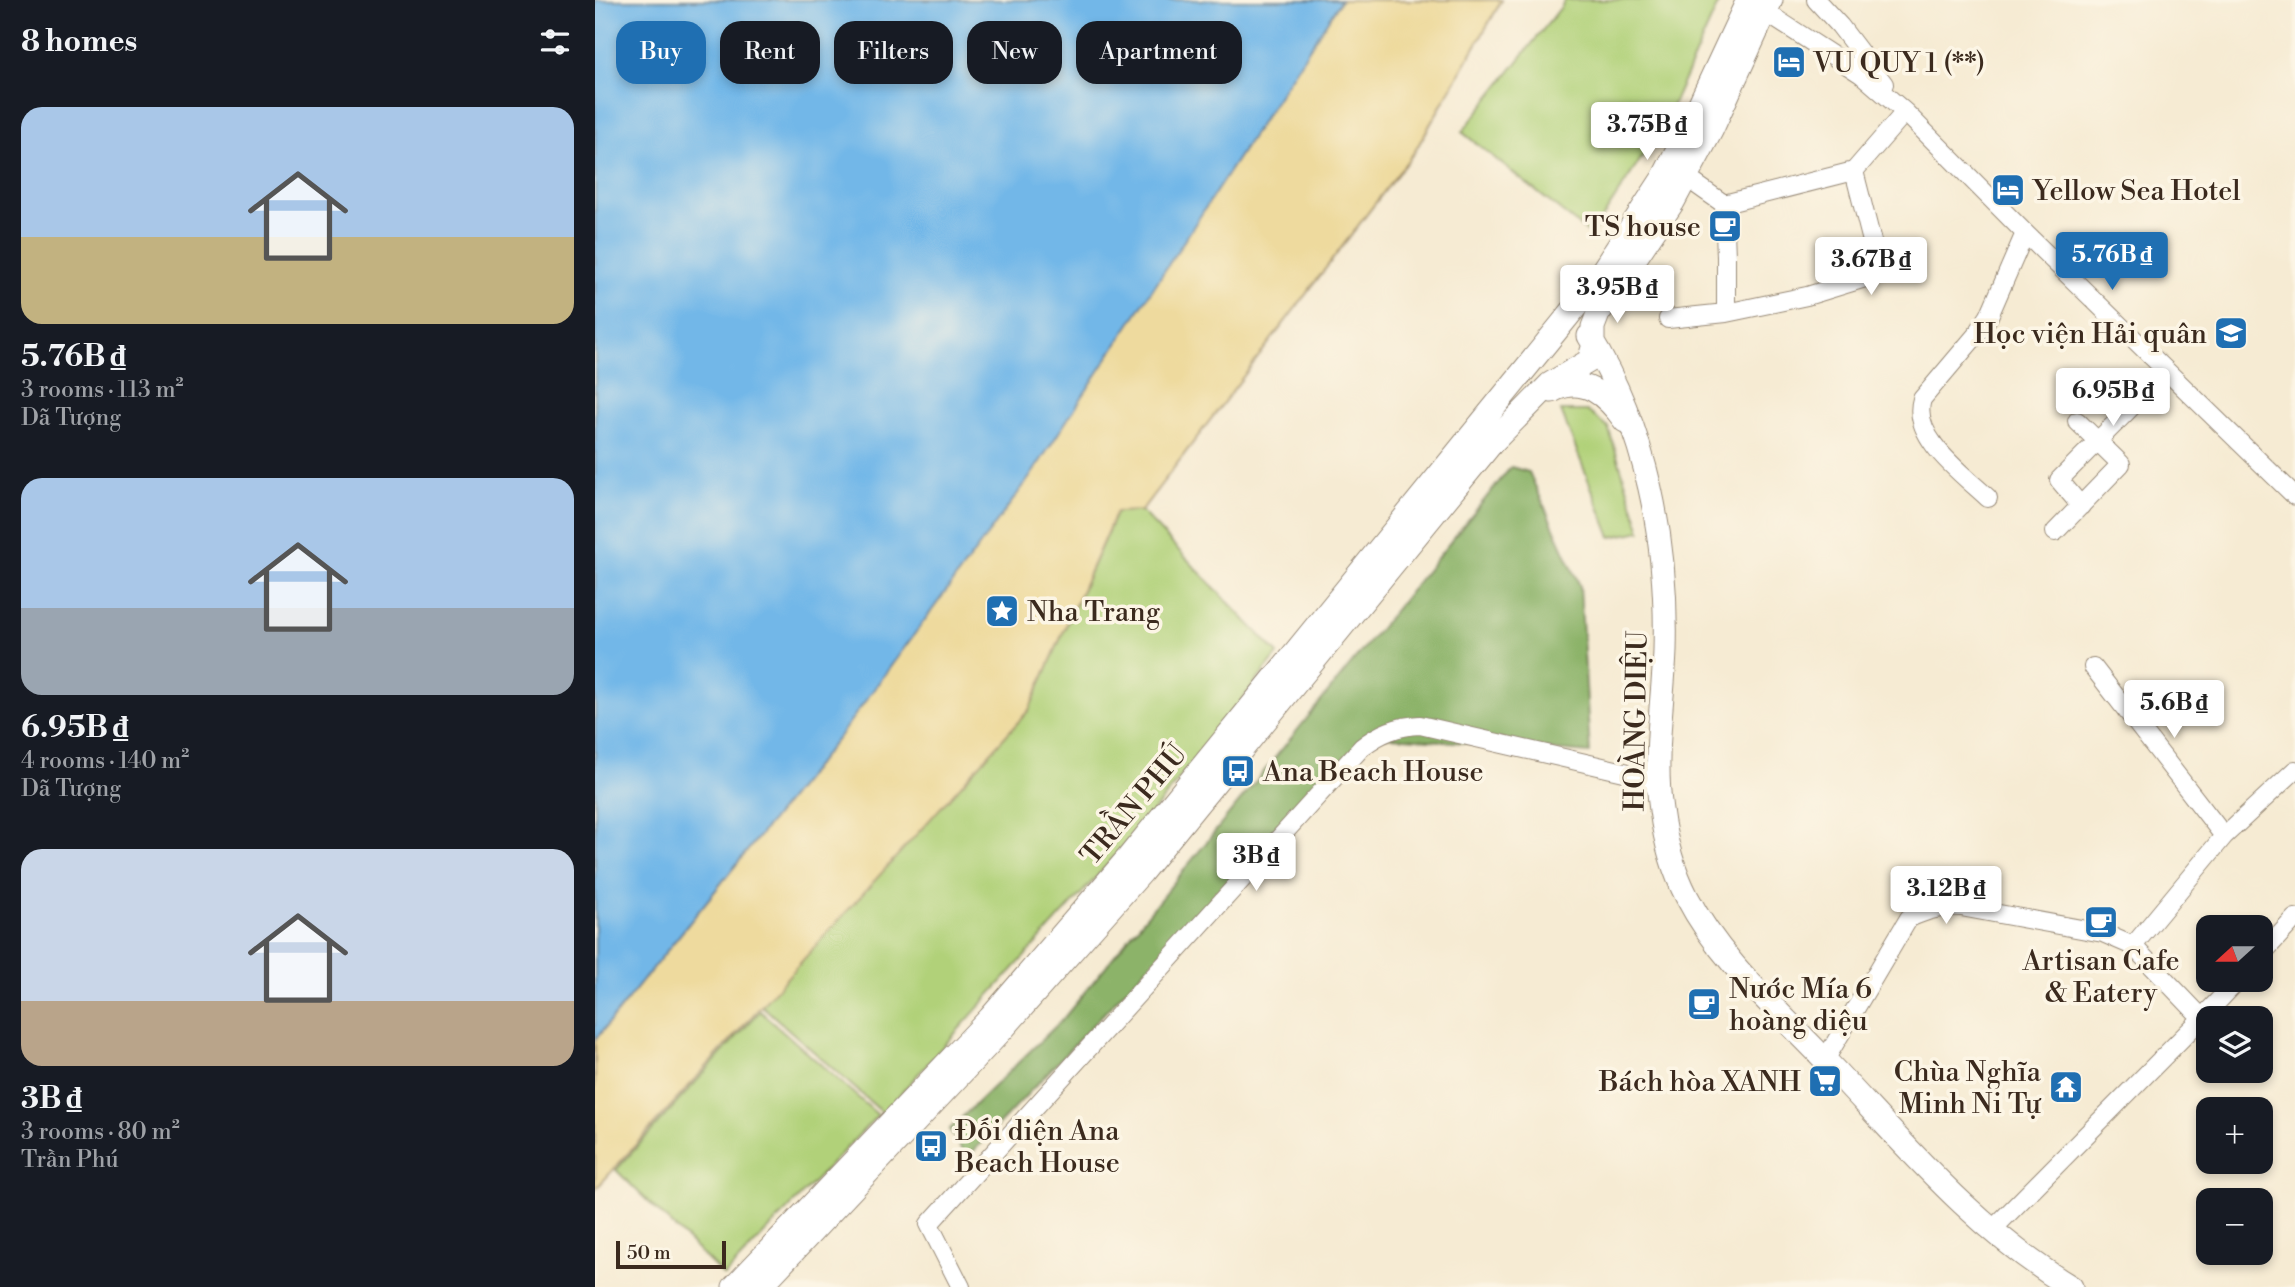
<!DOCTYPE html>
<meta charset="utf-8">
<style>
:root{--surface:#171b24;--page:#242831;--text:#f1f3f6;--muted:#9ea1a6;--accent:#1f6fb2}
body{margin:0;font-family:"Libre Bodoni",serif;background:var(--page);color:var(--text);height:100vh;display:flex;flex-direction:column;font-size:26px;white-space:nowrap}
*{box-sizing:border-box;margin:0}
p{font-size:23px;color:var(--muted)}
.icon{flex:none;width:38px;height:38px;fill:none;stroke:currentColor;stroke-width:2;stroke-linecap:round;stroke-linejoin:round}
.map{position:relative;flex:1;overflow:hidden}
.panel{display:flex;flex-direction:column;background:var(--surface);width:595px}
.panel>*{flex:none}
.guide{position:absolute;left:21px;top:21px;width:665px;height:63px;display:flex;gap:14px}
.needle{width:46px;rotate:249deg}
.controls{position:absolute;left:1601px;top:915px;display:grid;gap:14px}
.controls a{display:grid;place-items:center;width:77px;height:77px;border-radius:14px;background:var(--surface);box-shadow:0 4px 10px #0003;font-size:35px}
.scale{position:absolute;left:21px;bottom:18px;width:110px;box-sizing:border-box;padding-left:7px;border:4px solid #3b2a1e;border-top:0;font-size:19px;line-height:24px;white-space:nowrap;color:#3b2a1e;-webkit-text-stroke:5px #fcf5e5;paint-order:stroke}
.price{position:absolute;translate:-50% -60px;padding:0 16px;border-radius:7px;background:#fff;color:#222;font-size:23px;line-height:46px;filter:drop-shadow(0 2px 4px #0008)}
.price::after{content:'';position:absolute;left:50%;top:42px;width:21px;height:16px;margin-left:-10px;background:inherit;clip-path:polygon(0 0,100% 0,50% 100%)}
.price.current{background:var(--accent);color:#fff}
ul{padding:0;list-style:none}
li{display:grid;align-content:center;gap:14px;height:371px;padding:0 21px}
li span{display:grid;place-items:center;height:217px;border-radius:21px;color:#555}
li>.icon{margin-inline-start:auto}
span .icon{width:126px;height:126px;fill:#fffc;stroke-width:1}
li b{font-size:30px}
h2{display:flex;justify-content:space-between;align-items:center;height:84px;padding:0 21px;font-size:30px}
.pill{padding:0 24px;border-radius:21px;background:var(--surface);box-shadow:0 4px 10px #0003;font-size:24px;line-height:63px}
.pill.current{background:var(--accent);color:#fff}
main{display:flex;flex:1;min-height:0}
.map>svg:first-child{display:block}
</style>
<main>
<section class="panel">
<h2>8 homes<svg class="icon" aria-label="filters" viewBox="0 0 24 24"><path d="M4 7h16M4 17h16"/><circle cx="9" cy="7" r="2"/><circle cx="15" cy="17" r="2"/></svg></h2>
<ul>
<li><span style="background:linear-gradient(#a9c7e8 60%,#c2b280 0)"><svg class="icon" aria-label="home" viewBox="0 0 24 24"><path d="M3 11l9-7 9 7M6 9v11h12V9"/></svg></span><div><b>5.76B ₫</b><p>3 rooms · 113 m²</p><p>Dã Tượng</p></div></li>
<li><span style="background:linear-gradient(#a9c7e8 60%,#9aa5b1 0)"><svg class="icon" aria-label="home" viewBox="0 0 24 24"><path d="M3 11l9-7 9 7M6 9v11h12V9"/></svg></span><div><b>6.95B ₫</b><p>4 rooms · 140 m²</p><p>Dã Tượng</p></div></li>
<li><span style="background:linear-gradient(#c9d6e8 70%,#b9a48a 0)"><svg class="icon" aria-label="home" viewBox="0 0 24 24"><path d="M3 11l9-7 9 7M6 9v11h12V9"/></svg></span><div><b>3B ₫</b><p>3 rooms · 80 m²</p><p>Trần Phú</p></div></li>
</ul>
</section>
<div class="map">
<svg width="1700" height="1287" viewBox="0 0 1700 1287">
<rect width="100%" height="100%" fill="#fcf5e5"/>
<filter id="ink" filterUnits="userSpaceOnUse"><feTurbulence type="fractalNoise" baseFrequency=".0143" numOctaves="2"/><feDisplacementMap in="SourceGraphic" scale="14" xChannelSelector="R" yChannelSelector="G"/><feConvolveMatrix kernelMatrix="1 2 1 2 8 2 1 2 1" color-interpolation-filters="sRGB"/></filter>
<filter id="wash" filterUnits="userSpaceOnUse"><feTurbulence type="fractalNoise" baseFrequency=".00686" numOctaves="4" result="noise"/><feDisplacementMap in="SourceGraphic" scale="28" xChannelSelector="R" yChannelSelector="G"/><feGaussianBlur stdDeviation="1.57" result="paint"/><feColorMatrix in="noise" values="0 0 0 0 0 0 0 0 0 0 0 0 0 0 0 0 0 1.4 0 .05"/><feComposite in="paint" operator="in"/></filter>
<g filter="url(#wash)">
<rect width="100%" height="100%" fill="#f6ebd3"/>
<path fill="#b1d179" stroke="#767e4c" stroke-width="2" d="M 970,0 L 1125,0 L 1070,122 L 996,235 L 867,132 L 966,7 Z
M 966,411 L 992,411 L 1013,427 L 1046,531 L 1016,537 Z
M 522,511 L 546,511 L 683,654 L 542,832 L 288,1113 L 166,1005 L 434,710 Z
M 165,1011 L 283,1115 L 129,1276 L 21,1170 Z"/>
<path fill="#8cb369" stroke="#646e44" stroke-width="2" d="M 916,467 L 934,472 L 985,586 L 995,753 L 772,735 L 372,1158 L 354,1130 L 468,1019 Z"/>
<path fill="#eeda9e" stroke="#94825e" stroke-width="2" d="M 746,0 L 907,0 L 820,151 L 546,511 L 521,512 L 434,710 L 0,1190 L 0,1040 L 243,738 Z"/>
<path fill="#72b7e8" stroke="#567083" stroke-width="2" d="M 0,0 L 746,0 L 435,477 L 243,738 L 0,1040 Z"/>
</g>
<g filter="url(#ink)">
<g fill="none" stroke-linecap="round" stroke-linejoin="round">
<g stroke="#988a78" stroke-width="20">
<path id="minor" d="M 1221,0 L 1245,26 L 1289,84
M 1161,6 L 1266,74 L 1310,112 L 1430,233 L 1700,496
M 1092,178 L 1129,204 L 1131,257 L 1131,313
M 1129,204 L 1259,171
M 1073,319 L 1131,313 L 1212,296 L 1277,276 L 1282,271 L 1283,265 L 1259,171 L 1310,112
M 1393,498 C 1369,475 1315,437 1327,399 L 1382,334 L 1394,316 L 1430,233
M 1486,506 L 1464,480 L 1571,372
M 1460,532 L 1526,464 L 1482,421
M 1498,667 L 1629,836
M 1666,955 L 1700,918
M 1607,1018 L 1643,980
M 1230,1060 L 1314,918 C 1332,910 1346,906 1366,907 L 1508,933 L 1538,946
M 1396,1231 L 1607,1018 L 1538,946 L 1629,836 L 1700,770
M 366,1287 L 334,1224 L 767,747 C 785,733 802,726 825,725 L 1038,774 L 1063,787"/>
</g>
<g stroke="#988a78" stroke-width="25">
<path id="major" d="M 994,336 C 1052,430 1073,542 1070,651 C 1068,704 1058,758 1066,810 C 1070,840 1078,870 1092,897 C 1125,961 1182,1009 1231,1061 C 1308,1142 1379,1229 1476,1287
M 957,391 C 989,374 1012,396 1030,421
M 139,1287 L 395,1018 L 533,858 L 996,288 L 1068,178 L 1092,131 L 1153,0
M 165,1287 L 407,1030 L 547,872 L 896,444 L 955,384 L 994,361 L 998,348 L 998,327 L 1003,314 L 1078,202 L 1117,129 L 1176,0"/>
</g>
<use href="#minor" stroke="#fff" stroke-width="18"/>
<use href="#major" stroke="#fff" stroke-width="23"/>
</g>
</g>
<defs>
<g id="hotel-square" transform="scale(1.75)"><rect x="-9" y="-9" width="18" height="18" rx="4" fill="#1f6fb2" stroke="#fcf5e5"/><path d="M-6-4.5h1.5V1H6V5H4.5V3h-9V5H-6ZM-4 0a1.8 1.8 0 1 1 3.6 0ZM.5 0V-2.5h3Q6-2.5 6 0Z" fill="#fff"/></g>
<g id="cafe-square" transform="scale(1.75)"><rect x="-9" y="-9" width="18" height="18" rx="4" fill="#1f6fb2" stroke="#fcf5e5"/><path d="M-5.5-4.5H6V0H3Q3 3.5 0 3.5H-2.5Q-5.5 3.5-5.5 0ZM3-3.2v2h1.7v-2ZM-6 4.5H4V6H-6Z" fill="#fff"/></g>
<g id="university-square" transform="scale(1.75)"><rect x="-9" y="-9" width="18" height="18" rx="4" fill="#1f6fb2" stroke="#fcf5e5"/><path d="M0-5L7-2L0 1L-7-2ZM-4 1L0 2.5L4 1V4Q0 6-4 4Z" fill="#fff"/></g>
<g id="sight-square" transform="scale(1.75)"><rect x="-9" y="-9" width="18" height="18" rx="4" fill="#1f6fb2" stroke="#fcf5e5"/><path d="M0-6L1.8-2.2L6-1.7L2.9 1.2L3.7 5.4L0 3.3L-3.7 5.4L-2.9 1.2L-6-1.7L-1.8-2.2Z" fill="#fff"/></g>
<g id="bus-square" transform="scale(1.75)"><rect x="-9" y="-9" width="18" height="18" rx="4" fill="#1f6fb2" stroke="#fcf5e5"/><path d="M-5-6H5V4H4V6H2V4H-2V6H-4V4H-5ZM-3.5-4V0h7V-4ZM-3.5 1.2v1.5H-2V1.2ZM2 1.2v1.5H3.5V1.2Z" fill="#fff"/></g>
<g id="supermarket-square" transform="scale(1.75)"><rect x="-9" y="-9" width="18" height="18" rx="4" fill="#1f6fb2" stroke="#fcf5e5"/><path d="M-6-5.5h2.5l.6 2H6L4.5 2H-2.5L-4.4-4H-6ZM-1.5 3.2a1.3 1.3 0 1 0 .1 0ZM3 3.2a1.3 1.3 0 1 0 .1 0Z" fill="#fff"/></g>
<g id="temple-square" transform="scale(1.75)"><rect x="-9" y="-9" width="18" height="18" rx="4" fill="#1f6fb2" stroke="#fcf5e5"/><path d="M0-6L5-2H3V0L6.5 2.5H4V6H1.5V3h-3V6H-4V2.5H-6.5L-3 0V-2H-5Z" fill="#fff"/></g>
</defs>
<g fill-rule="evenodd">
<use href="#hotel-square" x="1194" y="62"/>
<use href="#hotel-square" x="1413" y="190"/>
<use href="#cafe-square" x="1130" y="226"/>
<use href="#university-square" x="1636" y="333"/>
<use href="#sight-square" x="407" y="611"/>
<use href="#bus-square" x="643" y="771"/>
<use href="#cafe-square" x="1506" y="922"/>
<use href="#cafe-square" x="1109" y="1004"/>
<use href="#supermarket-square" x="1230" y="1081"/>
<use href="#temple-square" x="1471" y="1087"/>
<use href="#bus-square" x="336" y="1146"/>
</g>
<g text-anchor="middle" stroke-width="7" stroke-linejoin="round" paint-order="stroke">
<g font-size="28" fill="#3b2a1e" stroke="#fcf5e5" text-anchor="start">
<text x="1218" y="72">VU QUY 1 (**)</text>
<text x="1438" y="200">Yellow Sea Hotel</text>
<text x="1106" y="236" text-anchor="end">TS house</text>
<text x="1612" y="343" text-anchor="end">Học viện Hải quân</text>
<text x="432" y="621">Nha Trang</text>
<text x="668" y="781">Ana Beach House</text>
<text x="1506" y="970" text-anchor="middle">Artisan Cafe<tspan x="1506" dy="32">&amp; Eatery</tspan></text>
<text x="1134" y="998">Nước Mía 6<tspan x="1134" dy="32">hoàng diệu</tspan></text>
<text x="1446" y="1081" text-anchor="end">Chùa Nghĩa<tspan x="1446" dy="32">Minh Ni Tự</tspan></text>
<text x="1206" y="1091" text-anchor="end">Bách hòa XANH</text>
<text x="360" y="1140">Đối diện Ana<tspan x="360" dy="32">Beach House</tspan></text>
</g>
<g font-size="28" fill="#3b2a1e" stroke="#fcf5e5">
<text transform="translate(1040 721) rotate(-89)" y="10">HOÀNG DIỆU</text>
<text transform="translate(538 804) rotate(-50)" y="10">TRẦN PHÚ</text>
</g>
</g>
</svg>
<div class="controls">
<a><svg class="needle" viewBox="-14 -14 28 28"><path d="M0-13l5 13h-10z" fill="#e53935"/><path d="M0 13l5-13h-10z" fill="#9ea1a6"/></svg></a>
<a><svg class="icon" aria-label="layers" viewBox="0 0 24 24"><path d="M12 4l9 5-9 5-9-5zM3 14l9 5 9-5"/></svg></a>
<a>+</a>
<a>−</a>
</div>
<div class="scale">50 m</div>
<b class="price" style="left:1052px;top:162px">3.75B ₫</b>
<b class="price current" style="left:1517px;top:292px">5.76B ₫</b>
<b class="price" style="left:1276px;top:297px">3.67B ₫</b>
<b class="price" style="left:1022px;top:325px">3.95B ₫</b>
<b class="price" style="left:1518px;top:428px">6.95B ₫</b>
<b class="price" style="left:1579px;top:740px">5.6B ₫</b>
<b class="price" style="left:661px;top:893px">3B ₫</b>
<b class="price" style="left:1351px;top:926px">3.12B ₫</b>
<div class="guide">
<a class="pill current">Buy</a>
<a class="pill">Rent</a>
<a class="pill">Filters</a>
<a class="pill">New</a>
<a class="pill">Apartment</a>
</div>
</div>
</main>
